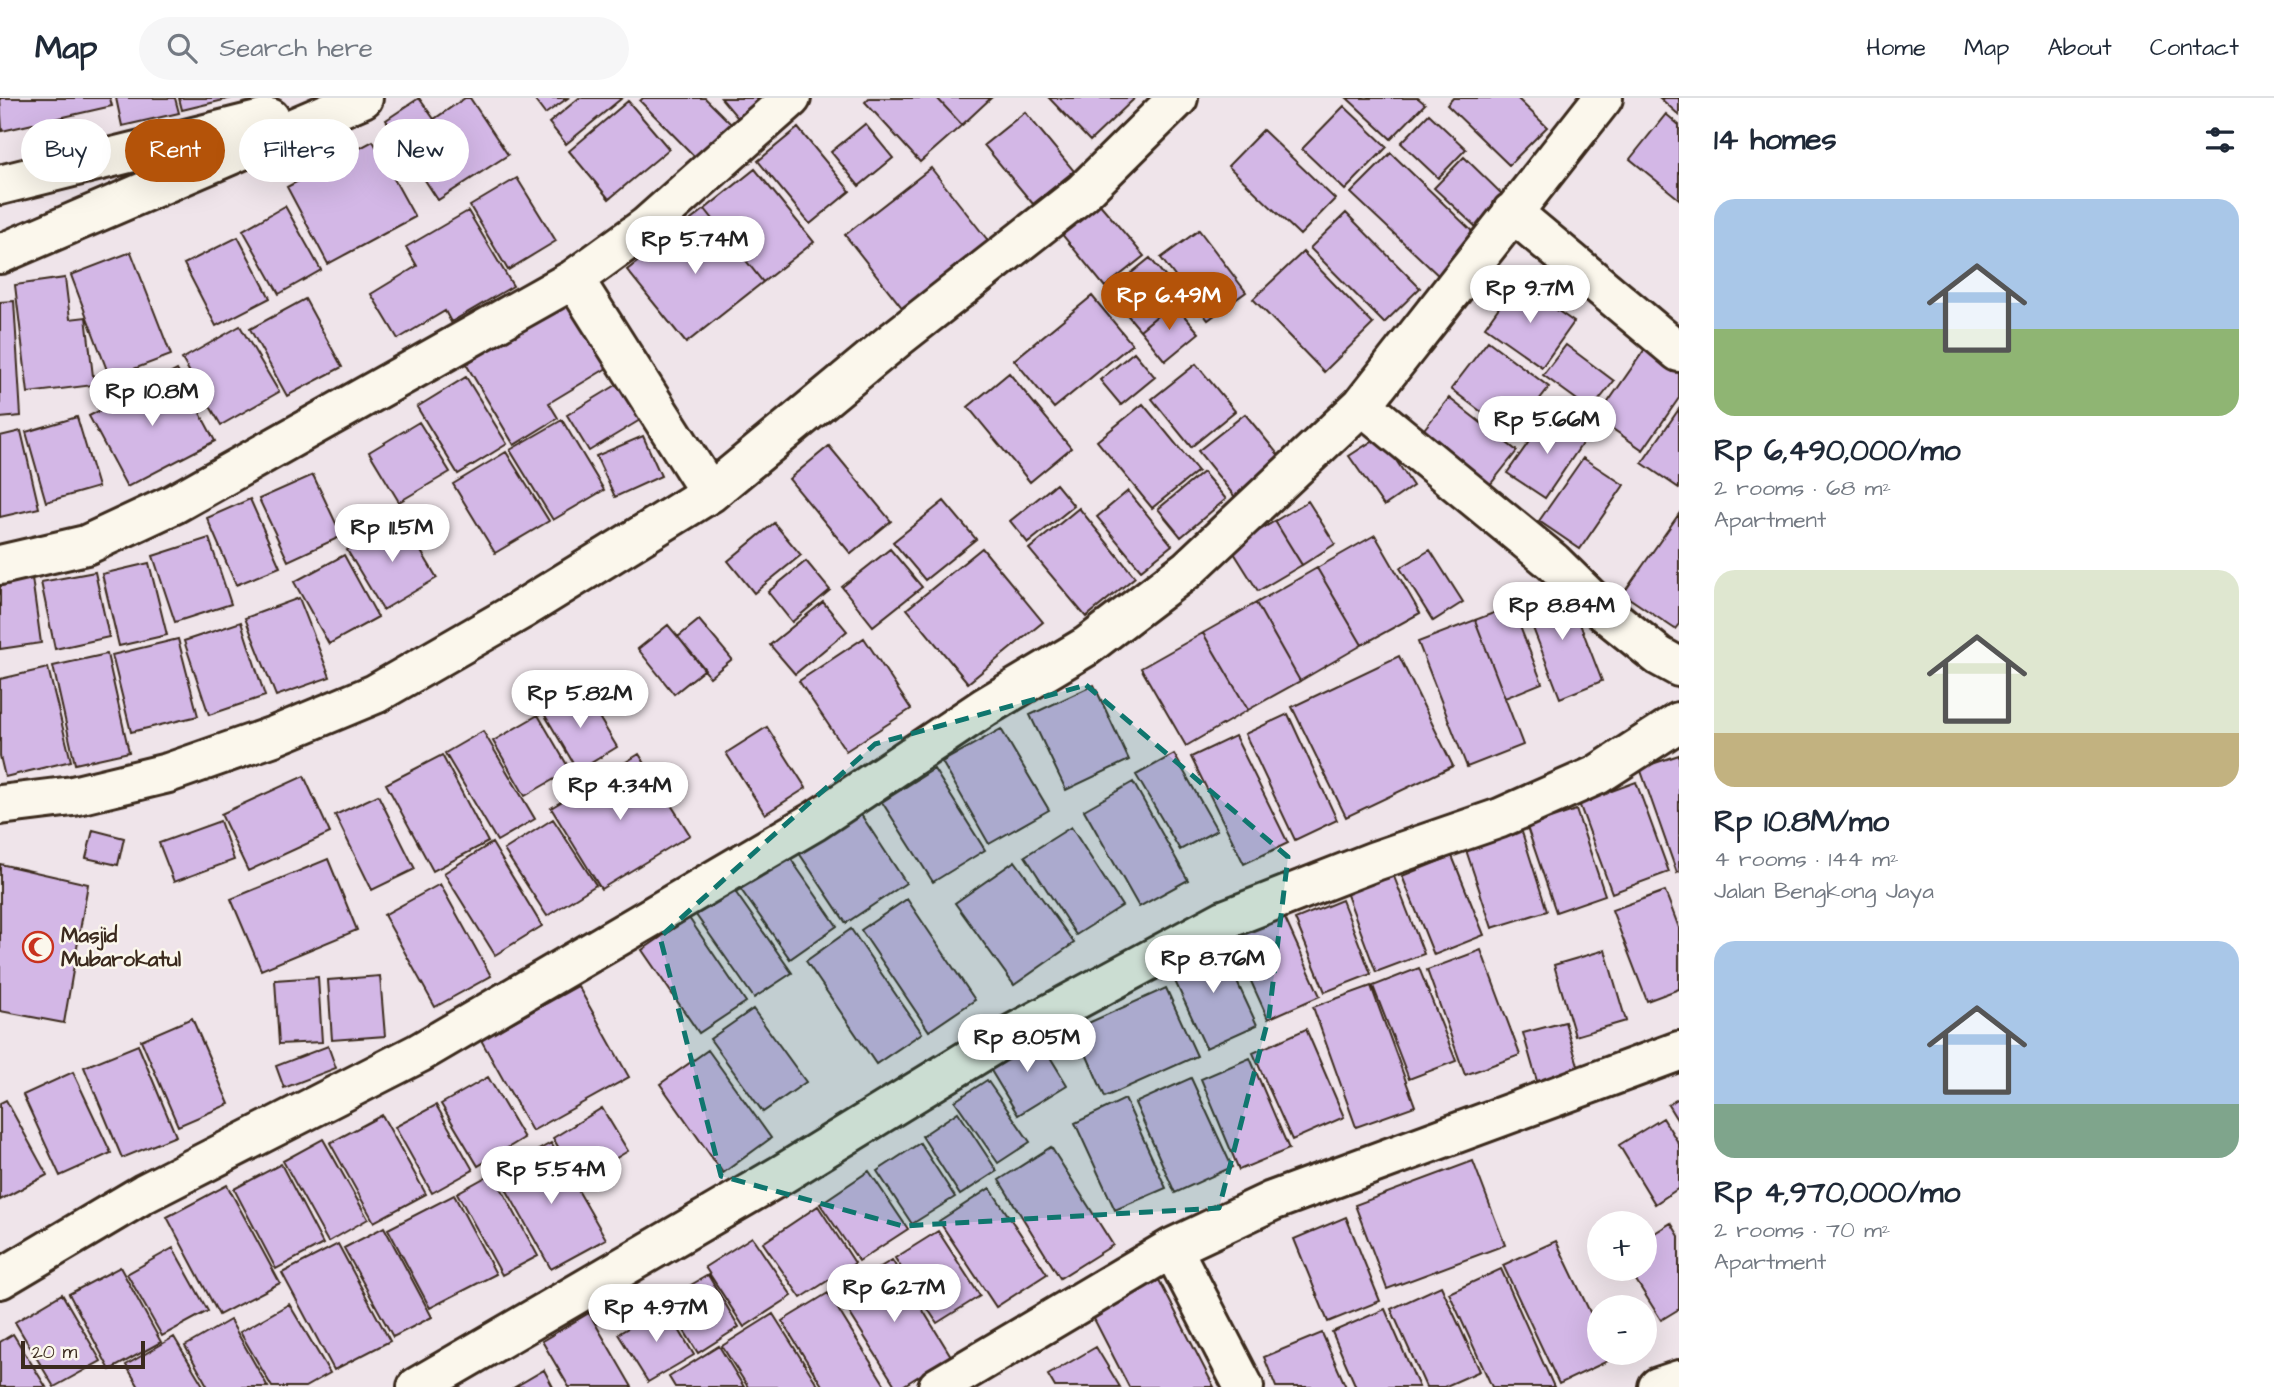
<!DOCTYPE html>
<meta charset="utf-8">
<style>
:root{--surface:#fff;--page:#f6f6f7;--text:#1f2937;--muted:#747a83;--line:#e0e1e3;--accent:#b45309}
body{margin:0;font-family:"Architects Daughter",sans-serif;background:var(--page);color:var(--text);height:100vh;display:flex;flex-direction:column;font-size:26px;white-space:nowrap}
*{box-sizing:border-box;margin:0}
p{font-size:23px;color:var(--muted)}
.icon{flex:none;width:38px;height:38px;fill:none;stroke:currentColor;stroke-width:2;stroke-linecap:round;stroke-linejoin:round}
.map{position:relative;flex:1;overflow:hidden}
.details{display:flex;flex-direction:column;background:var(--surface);width:595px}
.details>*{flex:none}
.hud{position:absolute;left:21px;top:21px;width:665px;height:63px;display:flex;gap:14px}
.fabs{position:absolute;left:1587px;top:1113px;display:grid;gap:14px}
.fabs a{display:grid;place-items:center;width:70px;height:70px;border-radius:50%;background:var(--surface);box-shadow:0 7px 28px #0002;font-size:35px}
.scale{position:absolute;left:21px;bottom:18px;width:124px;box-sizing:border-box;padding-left:7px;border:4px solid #3b2a1e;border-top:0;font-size:19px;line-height:24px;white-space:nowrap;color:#3b2a1e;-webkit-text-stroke:5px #fbf7ec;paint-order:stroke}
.price{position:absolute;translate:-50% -60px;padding:0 16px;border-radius:24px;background:#fff;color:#222;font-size:23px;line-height:46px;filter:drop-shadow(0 2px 4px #0008)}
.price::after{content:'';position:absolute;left:50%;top:42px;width:21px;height:16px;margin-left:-10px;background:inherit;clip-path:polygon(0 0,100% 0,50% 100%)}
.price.current{background:var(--accent);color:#fff}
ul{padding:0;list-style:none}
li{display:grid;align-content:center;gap:14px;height:371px;padding:0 35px}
li span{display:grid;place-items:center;height:217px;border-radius:21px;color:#555}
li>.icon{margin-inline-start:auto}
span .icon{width:126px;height:126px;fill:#fffc;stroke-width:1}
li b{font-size:30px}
h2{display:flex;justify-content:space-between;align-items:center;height:84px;padding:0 35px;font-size:30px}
.chip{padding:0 24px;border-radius:32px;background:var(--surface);box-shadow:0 7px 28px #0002;font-size:24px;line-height:63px}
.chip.current{background:var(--accent);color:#fff}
header{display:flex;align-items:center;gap:42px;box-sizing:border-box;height:98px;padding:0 35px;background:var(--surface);border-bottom:2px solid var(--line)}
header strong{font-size:33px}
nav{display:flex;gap:38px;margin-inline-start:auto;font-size:24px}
.search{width:490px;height:63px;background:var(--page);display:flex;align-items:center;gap:18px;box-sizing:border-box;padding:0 24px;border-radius:38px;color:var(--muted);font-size:26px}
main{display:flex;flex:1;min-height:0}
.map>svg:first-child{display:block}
</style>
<header>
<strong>Map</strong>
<div class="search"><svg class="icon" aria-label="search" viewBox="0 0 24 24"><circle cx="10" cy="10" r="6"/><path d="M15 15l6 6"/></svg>Search here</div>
<nav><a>Home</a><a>Map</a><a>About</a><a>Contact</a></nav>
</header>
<main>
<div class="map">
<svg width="1679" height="1289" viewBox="0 0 1679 1289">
<rect width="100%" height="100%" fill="#efe4ea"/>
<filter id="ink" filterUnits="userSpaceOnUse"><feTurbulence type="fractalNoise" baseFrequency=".0143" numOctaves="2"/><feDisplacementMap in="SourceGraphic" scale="14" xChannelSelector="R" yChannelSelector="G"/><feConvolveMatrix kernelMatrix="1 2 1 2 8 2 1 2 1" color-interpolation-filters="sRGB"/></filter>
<g filter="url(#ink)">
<path fill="#d3b7e6" stroke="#3b2a1e" stroke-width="2" d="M 0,0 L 110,0 L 112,8 L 2,33 Z
M 116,0 L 175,0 L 179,15 L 122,28 Z
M 179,0 L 232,0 L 182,12 Z
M 419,0 L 434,21 L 465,0 L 470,0 L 508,57 L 438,102 L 386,22 Z
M 533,0 L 568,0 L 545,16 Z
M 579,0 L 622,0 L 566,46 L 549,25 Z
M 643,0 L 705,0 L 739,34 L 703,67 L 640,3 Z
M 721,0 L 784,0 L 747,31 Z
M 869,0 L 937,0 L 962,27 L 920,64 L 865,4 Z
M 937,0 L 991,0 L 962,27 Z
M 1049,0 L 1135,0 L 1090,43 Z
M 1347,0 L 1418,0 L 1425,6 L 1391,41 Z
M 1453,0 L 1517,0 L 1547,29 L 1509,67 L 1447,7 Z
M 1660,0 L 1679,0 L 1679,17 Z
M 628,3 L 669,51 L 609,101 L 569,53 Z
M 1344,8 L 1387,49 L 1345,92 L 1302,51 Z
M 1025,14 L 1074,73 L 1033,106 L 984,47 Z
M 1429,16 L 1466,51 L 1438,80 L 1401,45 Z
M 1666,16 L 1679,27 L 1679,101 L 1630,61 Z
M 865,26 L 893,60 L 859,88 L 831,54 Z
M 798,30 L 850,93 L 810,126 L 758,63 Z
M 1263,32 L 1335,101 L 1300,137 L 1228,68 Z
M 373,43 L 415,119 L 328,166 L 287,89 Z
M 1391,55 L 1478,139 L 1440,179 L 1351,95 Z
M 1464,59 L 1505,99 L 1476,129 L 1434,90 Z
M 931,70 L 990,145 L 904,212 L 845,137 Z
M 755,71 L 814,144 L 763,184 L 705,111 Z
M 517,80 L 556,143 L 508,172 L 470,108 Z
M 1098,104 L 1144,158 L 1105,189 L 1060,134 Z
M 285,108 L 321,172 L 279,196 L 243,132 Z
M 705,111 L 763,184 L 686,245 L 627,172 Z
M 468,113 L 513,188 L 451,224 L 445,213 L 398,241 L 371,196 L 417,168 L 406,149 Z
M 1346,115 L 1420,190 L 1384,225 L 1310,150 Z
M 1199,132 L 1246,194 L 1208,222 L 1161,160 Z
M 238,139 L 270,200 L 216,228 L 184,166 Z
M 131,154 L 171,257 L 110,280 L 71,177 Z
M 1303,154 L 1373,226 L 1324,274 L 1253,201 Z
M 1150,160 L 1181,198 L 1140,232 L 1108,194 Z
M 65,180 L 70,221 L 86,219 L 94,287 L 28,295 L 15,187 Z
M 1517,184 L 1574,224 L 1542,269 L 1485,229 Z
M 1092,198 L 1132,246 L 1054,310 L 1014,262 Z
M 305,201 L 342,269 L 287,298 L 250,231 Z
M 572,202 L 612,267 L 549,305 L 558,320 L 514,347 L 466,266 Z
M 14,203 L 21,318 L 0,320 L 0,204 Z
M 1173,205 L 1199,235 L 1165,263 L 1140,232 Z
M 240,228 L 279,294 L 221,327 L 182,261 Z
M 1488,243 L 1549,289 L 1512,337 L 1451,291 Z
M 1566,247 L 1614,283 L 1591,312 L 1543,277 Z
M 1647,248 L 1679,270 L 1679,300 L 1643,352 L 1597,320 Z
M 1134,254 L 1155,279 L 1121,307 L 1100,282 Z
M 1196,266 L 1235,313 L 1191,349 L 1152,301 Z
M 177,272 L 215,343 L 127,389 L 89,318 Z
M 1009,275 L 1071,350 L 1030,384 L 968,309 Z
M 466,279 L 507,346 L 458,376 L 417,309 Z
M 618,286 L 640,322 L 589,353 L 567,317 Z
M 1449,300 L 1517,353 L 1485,393 L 1417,340 Z
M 1143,306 L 1198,373 L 1152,410 L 1097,343 Z
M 1679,311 L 1679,390 L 1642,365 Z
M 1549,315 L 1586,340 L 1545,400 L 1507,375 Z
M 1245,316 L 1286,366 L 1239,404 L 1198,353 Z
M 77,319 L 98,389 L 46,404 L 26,334 Z
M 562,322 L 604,392 L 553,422 L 510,352 Z
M 419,324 L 450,374 L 399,404 L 369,354 Z
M 21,333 L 39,410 L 0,419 L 0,338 Z
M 643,338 L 661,378 L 615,399 L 596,358 Z
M 1380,338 L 1413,388 L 1384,408 L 1349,358 Z
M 829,348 L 891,423 L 851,456 L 789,381 Z
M 506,354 L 549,423 L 495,455 L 453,386 Z
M 1583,360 L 1624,387 L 1580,451 L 1539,423 Z
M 1203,374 L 1226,401 L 1181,439 L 1158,411 Z
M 313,377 L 342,438 L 288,463 L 259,401 Z
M 1056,386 L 1074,408 L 1028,445 L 1010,423 Z
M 1128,393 L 1172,447 L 1141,472 L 1097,419 Z
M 250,401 L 280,469 L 236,487 L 207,420 Z
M 944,403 L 976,441 L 925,482 L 893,444 Z
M 1308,403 L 1335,446 L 1302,467 L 1275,423 Z
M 1079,410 L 1135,479 L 1086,519 L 1029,451 Z
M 1679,416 L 1679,526 L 1675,531 L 1623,496 Z
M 401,420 L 437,480 L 383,512 L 347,452 Z
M 1275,423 L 1302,467 L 1258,493 L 1231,450 Z
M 774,425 L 801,457 L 754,495 L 728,463 Z
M 1375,437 L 1420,515 L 1362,547 L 1317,470 Z
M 209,440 L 231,506 L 175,524 L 153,458 Z
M 982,450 L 1043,524 L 968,585 L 907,511 Z
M 890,451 L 922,489 L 873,528 L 842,489 Z
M 1430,452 L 1463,504 L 1433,523 L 1400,470 Z
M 344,457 L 378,519 L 329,546 L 294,484 Z
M 806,463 L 830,492 L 792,524 L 768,494 Z
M 149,465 L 167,537 L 119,548 L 102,476 Z
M 1317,470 L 1362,547 L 1300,583 L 1256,505 Z
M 95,474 L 109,539 L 55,551 L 41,484 Z
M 32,480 L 41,545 L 0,551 L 0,484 Z
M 1565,487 L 1602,583 L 1560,600 L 1523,504 Z
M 299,500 L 330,579 L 276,598 L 245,520 Z
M 823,504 L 847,533 L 795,576 L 770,547 Z
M 1256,505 L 1300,583 L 1248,612 L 1203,535 Z
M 1512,508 L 1542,585 L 1505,600 L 1475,522 Z
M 699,522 L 732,561 L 710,579 L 678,539 Z
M 1475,522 L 1523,647 L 1467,669 L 1418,544 Z
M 241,524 L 265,598 L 209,617 L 184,543 Z
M 668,527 L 705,571 L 674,596 L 638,551 Z
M 1203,535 L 1248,612 L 1186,648 L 1141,570 Z
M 864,540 L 911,611 L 846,653 L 799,583 Z
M 178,541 L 198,618 L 131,634 L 112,557 Z
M 107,556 L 129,654 L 75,666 L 53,568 Z
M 1399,558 L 1453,668 L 1346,719 L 1292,609 Z
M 48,570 L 71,663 L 5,679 L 0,658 L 0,581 Z
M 1094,587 L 1129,662 L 1066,692 L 1030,617 Z
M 582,591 L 617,649 L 578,673 L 543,614 Z
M 1288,616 L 1337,722 L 1295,742 L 1245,636 Z
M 538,617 L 570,672 L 525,698 L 493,643 Z
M 767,629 L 806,690 L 765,716 L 726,655 Z
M 1001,631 L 1049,712 L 989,746 L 942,664 Z
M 483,633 L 535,721 L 497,743 L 445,655 Z
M 1235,638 L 1288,745 L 1244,766 L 1191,659 Z
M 639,656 L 690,737 L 601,791 L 551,710 Z
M 1174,656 L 1217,732 L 1180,752 L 1136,677 Z
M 442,657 L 488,744 L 433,773 L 386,686 Z
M 1679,657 L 1679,774 L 1677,775 L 1640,670 Z
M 934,671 L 985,752 L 933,784 L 882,704 Z
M 304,678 L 330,735 L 248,773 L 221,716 Z
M 1133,684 L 1188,782 L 1139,809 L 1084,712 Z
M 1636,684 L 1669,774 L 1612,795 L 1579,705 Z
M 378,697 L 415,771 L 372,792 L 335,717 Z
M 858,712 L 906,785 L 846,825 L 797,752 Z
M 1576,712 L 1605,797 L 1556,814 L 1527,729 Z
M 553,721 L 596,787 L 547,818 L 504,752 Z
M 220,723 L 234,762 L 174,784 L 159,745 Z
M 1071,729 L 1122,808 L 1076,837 L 1025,758 Z
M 1521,731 L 1547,813 L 1492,830 L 1465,749 Z
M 93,732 L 124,740 L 118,767 L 86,760 Z
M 492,745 L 542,828 L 495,857 L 444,775 Z
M 786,754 L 837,828 L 790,861 L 737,786 Z
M 1452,758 L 1484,837 L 1434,857 L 1402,778 Z
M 328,761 L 357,832 L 261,872 L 231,801 Z
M 1015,763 L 1074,845 L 1014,887 L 955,805 Z
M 0,766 L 88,786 L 64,925 L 0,913 Z
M 1393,776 L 1424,856 L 1376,874 L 1346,794 Z
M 440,786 L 491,878 L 435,909 L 384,817 Z
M 734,792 L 792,875 L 754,900 L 696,817 Z
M 1665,793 L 1679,830 L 1679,891 L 1647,903 L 1612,812 Z
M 907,801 L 975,902 L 929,933 L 861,832 Z
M 1342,802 L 1371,876 L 1325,894 L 1295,821 Z
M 1283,816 L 1320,898 L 1268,921 L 1231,839 Z
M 689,820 L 746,904 L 699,935 L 642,852 Z
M 851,831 L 922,935 L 876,966 L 806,863 Z
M 1219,845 L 1257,927 L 1206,950 L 1168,868 Z
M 1481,852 L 1520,957 L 1465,977 L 1427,872 Z
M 1605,852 L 1626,923 L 1575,938 L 1554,867 Z
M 1419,870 L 1456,963 L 1409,981 L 1373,888 Z
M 380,878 L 385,938 L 332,942 L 328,882 Z
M 318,879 L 322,944 L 279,946 L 275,882 Z
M 578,888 L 629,979 L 532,1033 L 481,942 Z
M 1371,888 L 1415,1008 L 1356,1029 L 1313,909 Z
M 1166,890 L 1197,958 L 1105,999 L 1075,931 Z
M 753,911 L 806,984 L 763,1014 L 710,941 Z
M 192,920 L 229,1006 L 178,1028 L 141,942 Z
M 1565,924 L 1581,977 L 1539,990 L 1523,935 Z
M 1306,931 L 1344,1019 L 1292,1042 L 1253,955 Z
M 1036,936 L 1067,987 L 1018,1017 L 987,966 Z
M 138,947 L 176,1038 L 122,1060 L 84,969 Z
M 328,948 L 336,970 L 284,990 L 276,968 Z
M 708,952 L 771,1040 L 723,1075 L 660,986 Z
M 1250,960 L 1289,1051 L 1239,1072 L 1201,981 Z
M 73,974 L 111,1055 L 60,1078 L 23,997 Z
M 488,979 L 524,1040 L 478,1068 L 441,1006 Z
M 1191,980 L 1232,1069 L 1175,1095 L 1135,1005 Z
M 987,982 L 1030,1044 L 998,1065 L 955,1003 Z
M 1679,1000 L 1679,1025 L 1668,1007 Z
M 1125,1001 L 1166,1090 L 1115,1112 L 1075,1025 Z
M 6,1002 L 47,1077 L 0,1102 L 0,1005 Z
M 436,1007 L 473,1072 L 432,1095 L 395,1029 Z
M 602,1010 L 628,1053 L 578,1083 L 553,1040 Z
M 958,1014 L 997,1073 L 960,1097 L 922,1038 Z
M 382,1017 L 426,1096 L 374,1124 L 330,1045 Z
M 1663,1020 L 1679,1046 L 1679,1090 L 1655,1106 L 1619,1047 Z
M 323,1041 L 368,1121 L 328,1144 L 283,1063 Z
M 551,1045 L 606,1141 L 551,1171 L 497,1075 Z
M 920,1045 L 955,1099 L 912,1126 L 877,1073 Z
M 1051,1049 L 1113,1147 L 1060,1180 L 999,1082 Z
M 1473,1063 L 1505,1147 L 1387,1191 L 1355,1107 Z
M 281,1066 L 323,1146 L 276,1171 L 234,1091 Z
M 869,1073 L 908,1131 L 859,1163 L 820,1106 Z
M 493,1075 L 538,1158 L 502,1177 L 457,1095 Z
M 227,1087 L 280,1185 L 219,1217 L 167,1119 Z
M 990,1090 L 1047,1176 L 996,1209 L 939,1123 Z
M 454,1097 L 496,1176 L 430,1210 L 388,1131 Z
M 818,1108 L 855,1165 L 801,1200 L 763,1145 Z
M 1346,1119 L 1380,1203 L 1328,1224 L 1294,1141 Z
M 1671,1125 L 1679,1138 L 1679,1211 L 1661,1222 L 1629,1171 L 1645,1171 L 1645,1141 Z
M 384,1129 L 432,1219 L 393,1239 L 344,1150 Z
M 938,1133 L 980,1198 L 937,1225 L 895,1160 Z
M 752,1139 L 792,1198 L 744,1229 L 705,1169 Z
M 1556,1143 L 1600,1235 L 1600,1255 L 1609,1255 L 1612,1261 L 1559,1286 L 1503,1167 Z
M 338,1146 L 390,1243 L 334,1272 L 282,1175 Z
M 173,1150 L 208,1213 L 162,1238 L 127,1176 Z
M 892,1162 L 951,1258 L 901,1289 L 896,1289 L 837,1195 Z
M 120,1169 L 161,1244 L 110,1272 L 69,1196 Z
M 1501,1171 L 1554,1289 L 1492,1289 L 1449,1195 Z
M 708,1177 L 739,1229 L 698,1255 L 665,1202 Z
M 1159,1182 L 1214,1289 L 1129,1289 L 1092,1217 Z
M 1441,1188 L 1480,1273 L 1444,1289 L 1426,1289 L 1391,1211 Z
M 828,1195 L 886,1289 L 823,1289 L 782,1223 Z
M 62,1196 L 101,1263 L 54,1289 L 15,1224 Z
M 289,1206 L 330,1275 L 305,1289 L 272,1289 L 240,1234 Z
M 665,1208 L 694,1257 L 648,1284 L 618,1236 Z
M 1385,1211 L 1419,1289 L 1356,1289 L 1332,1234 Z
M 589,1215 L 632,1289 L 569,1289 L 542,1243 Z
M 773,1216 L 819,1289 L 748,1289 L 722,1248 Z
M 230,1222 L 268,1289 L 208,1289 L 185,1248 Z
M 1322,1235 L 1346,1289 L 1276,1289 L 1264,1259 Z
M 13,1236 L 46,1289 L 0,1289 L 0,1244 Z
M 174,1239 L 204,1289 L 139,1289 L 126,1267 Z
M 719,1248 L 744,1289 L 675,1289 L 669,1279 Z
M 1096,1249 L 1120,1289 L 1055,1289 L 1048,1277 Z
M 544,1272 L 553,1289 L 515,1289 Z"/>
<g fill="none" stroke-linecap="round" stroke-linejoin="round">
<g stroke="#3b2a1e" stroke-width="44">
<path id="minor" d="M 0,87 L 270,20
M 1512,114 L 1679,254
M 0,156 L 363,0
M 574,181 L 710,395
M 1362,307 L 1553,464 L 1603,513 L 1659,558 L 1679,569
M 0,467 L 86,447 L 174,406 L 574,181 L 647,128 L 791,0
M 0,707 L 73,698 L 168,675 L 274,638 L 375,596 L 521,512 L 710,395 L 896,241 L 1082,95 L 1178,0
M 1172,1150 L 1244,1289
M 0,1181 L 145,1095 L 419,955 L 815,723 L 985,609 L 1087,548 L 1188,471 L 1362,307 L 1603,0
M 417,1289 L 781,1077 L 994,946 L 1224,822 L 1375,763 L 1500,720 L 1597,677 L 1679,624
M 938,1289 L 1172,1150 L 1272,1103 L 1679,953
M 1658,1289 L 1679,1282"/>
</g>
<use href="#minor" stroke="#fbf7ec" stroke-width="38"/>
</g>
</g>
<path fill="#0f766e" fill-opacity="0.2" stroke="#0f766e" stroke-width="5" stroke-dasharray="14 9" stroke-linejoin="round" d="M 1086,587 L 1288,759 L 1269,918 L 1219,1110 L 903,1128 L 721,1078 L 660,839 L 875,646 Z"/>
<defs>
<g id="mosque-ring" transform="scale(1.575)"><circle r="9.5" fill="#fbf7ec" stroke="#c8321e" stroke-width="1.5"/><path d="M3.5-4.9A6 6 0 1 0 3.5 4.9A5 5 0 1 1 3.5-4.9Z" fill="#c8321e"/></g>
</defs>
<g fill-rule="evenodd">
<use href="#mosque-ring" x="38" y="849"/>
</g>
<g text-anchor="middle" stroke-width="5" stroke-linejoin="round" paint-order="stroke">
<g font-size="21" font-weight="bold" fill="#3b2a1e" stroke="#fbf7ec" text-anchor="start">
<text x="61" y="844">Masjid<tspan x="61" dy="24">Mubarokatul</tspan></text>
</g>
</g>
</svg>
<div class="fabs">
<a>+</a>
<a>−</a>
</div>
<div class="scale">20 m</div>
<b class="price" style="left:695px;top:178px">Rp 5.74M</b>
<b class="price" style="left:1530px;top:227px">Rp 9.7M</b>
<b class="price current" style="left:1169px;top:234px">Rp 6.49M</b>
<b class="price" style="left:152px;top:330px">Rp 10.8M</b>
<b class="price" style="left:1547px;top:358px">Rp 5.66M</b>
<b class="price" style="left:392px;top:466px">Rp 11.5M</b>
<b class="price" style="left:1562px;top:544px">Rp 8.84M</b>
<b class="price" style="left:580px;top:632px">Rp 5.82M</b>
<b class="price" style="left:620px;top:724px">Rp 4.34M</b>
<b class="price" style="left:1213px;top:897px">Rp 8.76M</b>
<b class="price" style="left:1027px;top:976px">Rp 8.05M</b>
<b class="price" style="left:551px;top:1108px">Rp 5.54M</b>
<b class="price" style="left:894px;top:1226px">Rp 6.27M</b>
<b class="price" style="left:656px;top:1246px">Rp 4.97M</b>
<div class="hud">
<a class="chip">Buy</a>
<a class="chip current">Rent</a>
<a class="chip">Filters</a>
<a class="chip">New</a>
</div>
</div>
<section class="details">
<h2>14 homes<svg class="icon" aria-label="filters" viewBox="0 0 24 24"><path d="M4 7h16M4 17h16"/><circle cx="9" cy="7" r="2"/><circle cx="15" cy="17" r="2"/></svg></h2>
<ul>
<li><span style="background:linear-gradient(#a9c7e8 60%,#8fb573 0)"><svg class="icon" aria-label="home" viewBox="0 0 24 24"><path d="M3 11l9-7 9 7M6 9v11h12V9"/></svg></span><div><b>Rp 6,490,000/mo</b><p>2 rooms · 68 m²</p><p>Apartment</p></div></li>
<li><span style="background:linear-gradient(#dfe7d0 75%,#c2b280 0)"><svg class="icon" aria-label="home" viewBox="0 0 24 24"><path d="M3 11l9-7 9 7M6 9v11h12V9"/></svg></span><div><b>Rp 10.8M/mo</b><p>4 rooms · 144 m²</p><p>Jalan Bengkong Jaya</p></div></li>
<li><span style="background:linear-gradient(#a9c7e8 75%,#7fa58c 0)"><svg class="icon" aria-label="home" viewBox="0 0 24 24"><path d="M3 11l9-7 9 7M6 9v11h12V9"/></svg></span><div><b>Rp 4,970,000/mo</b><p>2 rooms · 70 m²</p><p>Apartment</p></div></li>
</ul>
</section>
</main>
